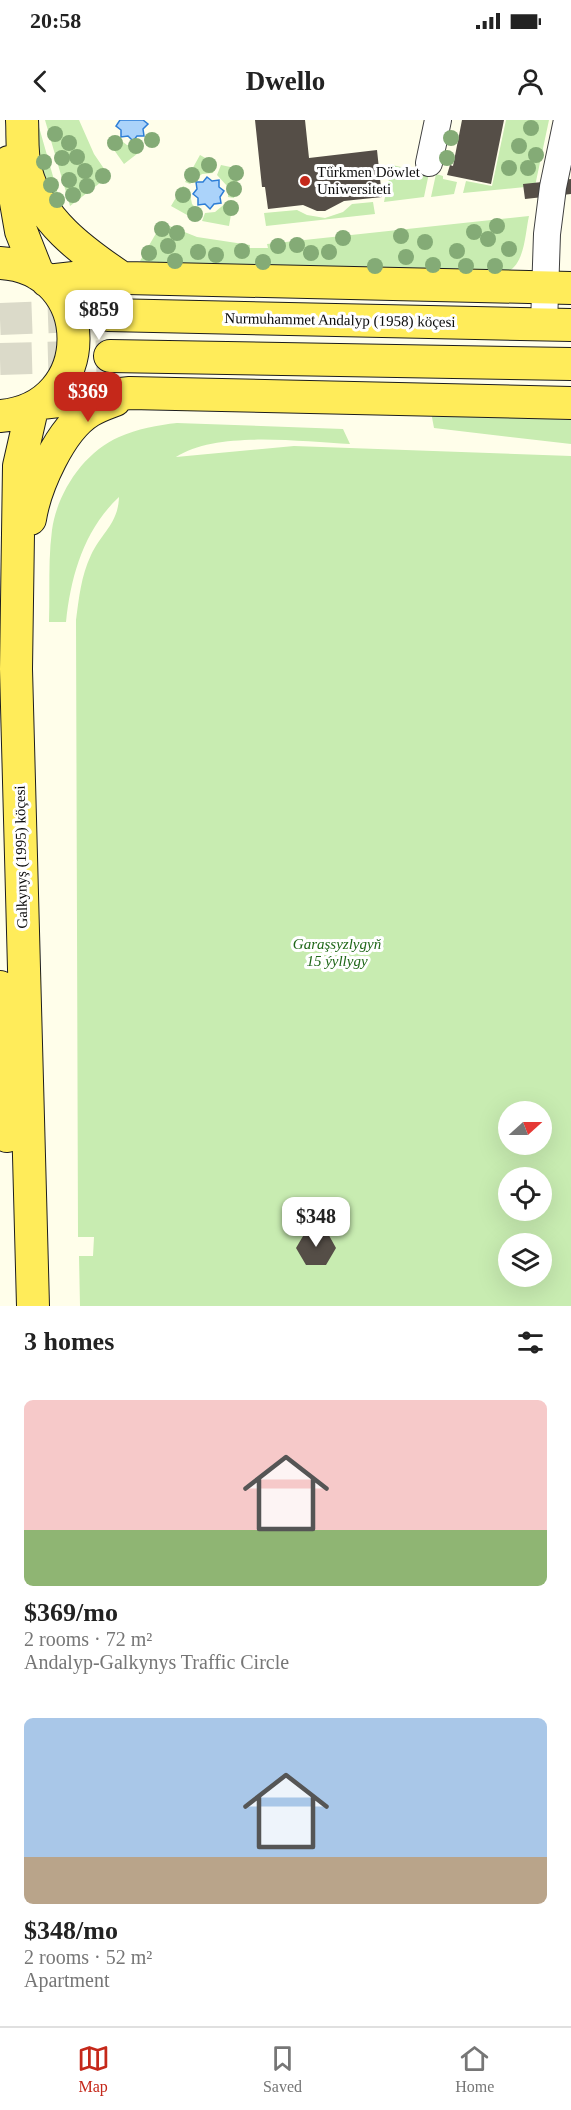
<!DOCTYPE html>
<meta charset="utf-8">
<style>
:root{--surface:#fff;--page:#f2f2f2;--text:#222;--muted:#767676;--line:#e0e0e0;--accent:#c5281a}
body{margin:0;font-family:Georgia,serif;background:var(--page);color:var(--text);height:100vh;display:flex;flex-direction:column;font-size:22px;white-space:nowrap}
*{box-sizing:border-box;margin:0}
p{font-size:20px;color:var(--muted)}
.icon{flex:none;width:33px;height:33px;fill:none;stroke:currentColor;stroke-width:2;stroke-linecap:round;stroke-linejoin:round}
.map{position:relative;height:1186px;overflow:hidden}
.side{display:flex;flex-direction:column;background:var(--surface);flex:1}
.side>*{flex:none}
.needle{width:39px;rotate:69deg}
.controls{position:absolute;left:498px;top:981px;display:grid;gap:12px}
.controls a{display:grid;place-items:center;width:54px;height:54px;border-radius:50%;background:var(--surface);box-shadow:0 6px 24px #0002;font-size:30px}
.price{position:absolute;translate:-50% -51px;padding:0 14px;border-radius:12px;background:#fff;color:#222;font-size:20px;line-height:39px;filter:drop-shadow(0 2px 3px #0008)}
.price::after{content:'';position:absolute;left:50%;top:36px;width:18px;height:14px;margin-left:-9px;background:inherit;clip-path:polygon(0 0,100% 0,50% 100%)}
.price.selected{background:var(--accent);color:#fff}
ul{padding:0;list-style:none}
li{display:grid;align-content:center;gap:12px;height:318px;padding:0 24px}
li span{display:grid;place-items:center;height:186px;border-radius:9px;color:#555}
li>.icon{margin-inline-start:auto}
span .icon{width:108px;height:108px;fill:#fffc;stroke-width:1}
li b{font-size:26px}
h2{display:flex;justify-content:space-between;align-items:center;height:72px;padding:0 24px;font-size:26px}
.status{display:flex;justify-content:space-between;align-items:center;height:42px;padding:0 30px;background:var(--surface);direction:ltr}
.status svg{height:16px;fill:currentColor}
header{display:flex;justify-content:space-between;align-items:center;height:78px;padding:0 24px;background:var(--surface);font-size:27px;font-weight:700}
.menu{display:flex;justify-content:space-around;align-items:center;height:84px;border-top:2px solid var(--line);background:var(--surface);font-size:16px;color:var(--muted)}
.menu a{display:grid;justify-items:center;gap:3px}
.menu .selected{color:var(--accent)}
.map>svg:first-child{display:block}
</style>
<div class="status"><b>20:58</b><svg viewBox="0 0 49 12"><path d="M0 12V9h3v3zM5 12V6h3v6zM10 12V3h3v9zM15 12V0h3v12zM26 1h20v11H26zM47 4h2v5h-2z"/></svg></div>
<header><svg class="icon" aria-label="back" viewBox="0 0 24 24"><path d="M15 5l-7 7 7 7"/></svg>Dwello<svg class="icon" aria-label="person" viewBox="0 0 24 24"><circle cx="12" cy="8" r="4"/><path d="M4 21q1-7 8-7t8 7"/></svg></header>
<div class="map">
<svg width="571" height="1186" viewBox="0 0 571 1186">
<rect width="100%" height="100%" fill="#fffeea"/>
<path fill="#c8ecb1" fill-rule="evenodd" d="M 37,0 L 62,88 L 58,89 L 36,45 Z
M 45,0 L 79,0 L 94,34 L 109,56 L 70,86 Z
M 506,0 L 549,0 L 535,66 L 463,73 L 466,61 L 492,66 Z
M 115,16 L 127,25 L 138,24 L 142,30 L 124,44 L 107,20 Z
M 200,35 L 216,44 L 213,53 L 202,54 L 190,64 L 185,62 Z
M 221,45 L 240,49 L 234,78 L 228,77 L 228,67 L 217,55 Z
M 392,45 L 429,53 L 424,77 L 384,82 Z
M 436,54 L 443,56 L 443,59 L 457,62 L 454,74 L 431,77 Z
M 183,66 L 189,69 L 192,84 L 199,91 L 196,100 L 171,86 Z
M 227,82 L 233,83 L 229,106 L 202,101 L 205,93 L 215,92 Z
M 373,82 L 375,94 L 266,106 L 264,93 L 297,90 L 307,95 L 325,98 L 343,92 L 352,84 Z
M 529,96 C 525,113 525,146 506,152 L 147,143 L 140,141 L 162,103 L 197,117 L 250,125 L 250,128 L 268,128 L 267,124 Z
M 431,292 L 571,300 L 571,324 L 434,308 Z
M 177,303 L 343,309 L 350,324 C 301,322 217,310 176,337 L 294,326 L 571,336 L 571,1186 L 80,1186 L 79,1136 L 93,1136 L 94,1117 L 78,1117 L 76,500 C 79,478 81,456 91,435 C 102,412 118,404 119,377 C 84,410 71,455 66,502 L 49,502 C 50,471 48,440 52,410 C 57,373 84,332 119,317 C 137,309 158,305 177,303 ZM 508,992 L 542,992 L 542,1024 L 508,1024 ZM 508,1058 L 542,1058 L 542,1090 L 508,1090 ZM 508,1124 L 542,1124 L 542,1156 L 508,1156 Z"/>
<path fill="#abd3fa" stroke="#2d7ed7" stroke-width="1.5" d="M 120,0 L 143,0 L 148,4 L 143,9 L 144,16 L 137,16 L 133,21 L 128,16 L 121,17 L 121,10 L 116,6 Z
M 207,57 L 212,61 L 219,60 L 219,67 L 224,71 L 220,77 L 221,83 L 214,84 L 210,89 L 205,84 L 198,85 L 198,78 L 193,74 L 197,69 L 196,62 L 203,62 Z"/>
<path fill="#554e47" d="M 255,0 L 305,0 L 309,38 L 377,30 L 382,77 L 344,81 L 325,91 L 317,91 L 303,85 L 268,89 L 265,67 L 262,67 Z
M 462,0 L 504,0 L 491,64 L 447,55 L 450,45 L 453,46 Z
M 571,59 L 571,74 L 525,79 L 523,64 Z
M 326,1110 L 336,1128 L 326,1145 L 306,1145 L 296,1128 L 306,1111 Z"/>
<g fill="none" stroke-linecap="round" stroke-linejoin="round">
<path stroke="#dbdac9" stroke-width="32" stroke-dasharray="32 16" stroke-linecap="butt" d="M 0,199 L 108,195
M 0,239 L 110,236"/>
<g stroke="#3f3f3f" stroke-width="28">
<path id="minor" d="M 429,43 L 438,0
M 544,204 L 547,114 L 553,67 L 567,0"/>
</g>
<g stroke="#1d1d1d" stroke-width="34">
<path id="major" d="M 22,0 C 23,16 21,35 26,51 C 39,100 82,131 122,158
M 9,42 L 21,111 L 38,154
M 0,143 C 97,148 99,288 0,296
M 47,161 L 83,157 L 571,168
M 108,195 L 571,205
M 110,236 L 571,244
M 41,283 L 130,273 L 571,283
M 32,289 L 19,346 L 16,549 L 33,1186
M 30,399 C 35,367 60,309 90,291 C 98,286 107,283 115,280
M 0,867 L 7,1016"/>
</g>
<use href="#minor" stroke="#fff" stroke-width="26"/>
<use href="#major" stroke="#ffec5a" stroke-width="32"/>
</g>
<g fill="#84ab76">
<circle cx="531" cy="8" r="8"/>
<circle cx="55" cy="14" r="8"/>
<circle cx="451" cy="18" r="8"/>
<circle cx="152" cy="20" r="8"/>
<circle cx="69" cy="23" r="8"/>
<circle cx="115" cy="23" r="8"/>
<circle cx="136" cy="26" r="8"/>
<circle cx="519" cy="26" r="8"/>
<circle cx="536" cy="35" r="8"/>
<circle cx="77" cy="37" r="8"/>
<circle cx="62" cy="38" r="8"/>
<circle cx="447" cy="38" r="8"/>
<circle cx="44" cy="42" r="8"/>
<circle cx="209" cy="45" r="8"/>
<circle cx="509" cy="48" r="8"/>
<circle cx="528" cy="48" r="8"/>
<circle cx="85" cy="51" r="8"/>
<circle cx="236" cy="53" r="8"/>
<circle cx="192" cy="55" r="8"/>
<circle cx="103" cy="56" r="8"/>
<circle cx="69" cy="60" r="8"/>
<circle cx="51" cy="65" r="8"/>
<circle cx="87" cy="66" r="8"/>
<circle cx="234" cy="69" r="8"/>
<circle cx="73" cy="75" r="8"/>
<circle cx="183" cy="75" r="8"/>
<circle cx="57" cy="80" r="8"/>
<circle cx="231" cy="88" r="8"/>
<circle cx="195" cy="94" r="8"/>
<circle cx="497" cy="106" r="8"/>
<circle cx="162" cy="109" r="8"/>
<circle cx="474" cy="112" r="8"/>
<circle cx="177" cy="113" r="8"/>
<circle cx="401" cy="116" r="8"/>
<circle cx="343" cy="118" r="8"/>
<circle cx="488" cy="119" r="8"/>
<circle cx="425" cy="122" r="8"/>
<circle cx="297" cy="125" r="8"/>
<circle cx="168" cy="126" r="8"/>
<circle cx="278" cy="126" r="8"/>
<circle cx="509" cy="129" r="8"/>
<circle cx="242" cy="131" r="8"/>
<circle cx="457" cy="131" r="8"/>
<circle cx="198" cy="132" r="8"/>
<circle cx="329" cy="132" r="8"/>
<circle cx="149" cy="133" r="8"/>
<circle cx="311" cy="133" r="8"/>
<circle cx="216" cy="135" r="8"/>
<circle cx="406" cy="137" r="8"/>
<circle cx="175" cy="141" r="8"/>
<circle cx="263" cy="142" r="8"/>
<circle cx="433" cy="145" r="8"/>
<circle cx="375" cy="146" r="8"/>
<circle cx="466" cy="146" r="8"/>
<circle cx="495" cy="146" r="8"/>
</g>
<circle fill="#c5281a" stroke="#fff" stroke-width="2" cx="305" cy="61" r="6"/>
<g text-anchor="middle" stroke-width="6" stroke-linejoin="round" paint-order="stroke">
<g font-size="15" fill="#0c0c0c" stroke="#fff" text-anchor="start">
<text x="317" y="57">Türkmen Döwlet<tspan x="317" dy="17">Uniwersiteti</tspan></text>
</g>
<g font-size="15" fill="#0c0c0c" stroke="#fff">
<text transform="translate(340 200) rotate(1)" y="5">Nurmuhammet Andalyp (1958) köçesi</text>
<text transform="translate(21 737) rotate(-91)" y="5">Galkynyş (1995) köçesi</text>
</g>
<g font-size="15" font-style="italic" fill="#1f6718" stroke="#fff">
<text x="337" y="829">Garaşsyzlygyň<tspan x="337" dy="17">15 ýyllygy</tspan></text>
</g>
</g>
</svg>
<div class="controls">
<a><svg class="needle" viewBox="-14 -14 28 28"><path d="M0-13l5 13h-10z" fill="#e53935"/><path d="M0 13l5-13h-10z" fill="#767676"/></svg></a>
<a><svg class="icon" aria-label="locate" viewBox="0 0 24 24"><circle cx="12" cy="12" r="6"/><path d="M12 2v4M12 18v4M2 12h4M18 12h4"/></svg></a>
<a><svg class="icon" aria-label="layers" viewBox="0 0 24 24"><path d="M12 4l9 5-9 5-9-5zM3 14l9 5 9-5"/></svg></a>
</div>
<b class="price" style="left:99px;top:221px">$859</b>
<b class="price selected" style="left:88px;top:303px">$369</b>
<b class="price" style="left:316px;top:1128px">$348</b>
</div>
<section class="side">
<h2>3 homes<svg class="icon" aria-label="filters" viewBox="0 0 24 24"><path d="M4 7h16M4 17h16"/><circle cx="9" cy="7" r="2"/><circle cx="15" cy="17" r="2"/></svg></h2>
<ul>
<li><span style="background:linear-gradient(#f6c9c9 70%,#8fb573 0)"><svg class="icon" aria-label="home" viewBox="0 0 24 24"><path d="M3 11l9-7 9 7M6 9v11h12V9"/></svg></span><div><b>$369/mo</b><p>2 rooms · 72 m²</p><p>Andalyp-Galkynys Traffic Circle</p></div></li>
<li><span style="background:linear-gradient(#a9c7e8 75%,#b9a48a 0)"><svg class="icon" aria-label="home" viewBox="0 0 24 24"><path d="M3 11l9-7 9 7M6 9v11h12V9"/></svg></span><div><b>$348/mo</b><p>2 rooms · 52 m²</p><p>Apartment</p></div></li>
</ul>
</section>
<nav class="menu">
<a class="selected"><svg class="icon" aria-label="map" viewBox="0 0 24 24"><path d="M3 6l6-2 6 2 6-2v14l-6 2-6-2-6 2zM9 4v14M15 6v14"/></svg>Map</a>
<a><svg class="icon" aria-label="saved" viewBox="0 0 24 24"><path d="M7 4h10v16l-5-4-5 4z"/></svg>Saved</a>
<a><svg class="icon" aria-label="home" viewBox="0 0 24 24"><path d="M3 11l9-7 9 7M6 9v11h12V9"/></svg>Home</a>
</nav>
